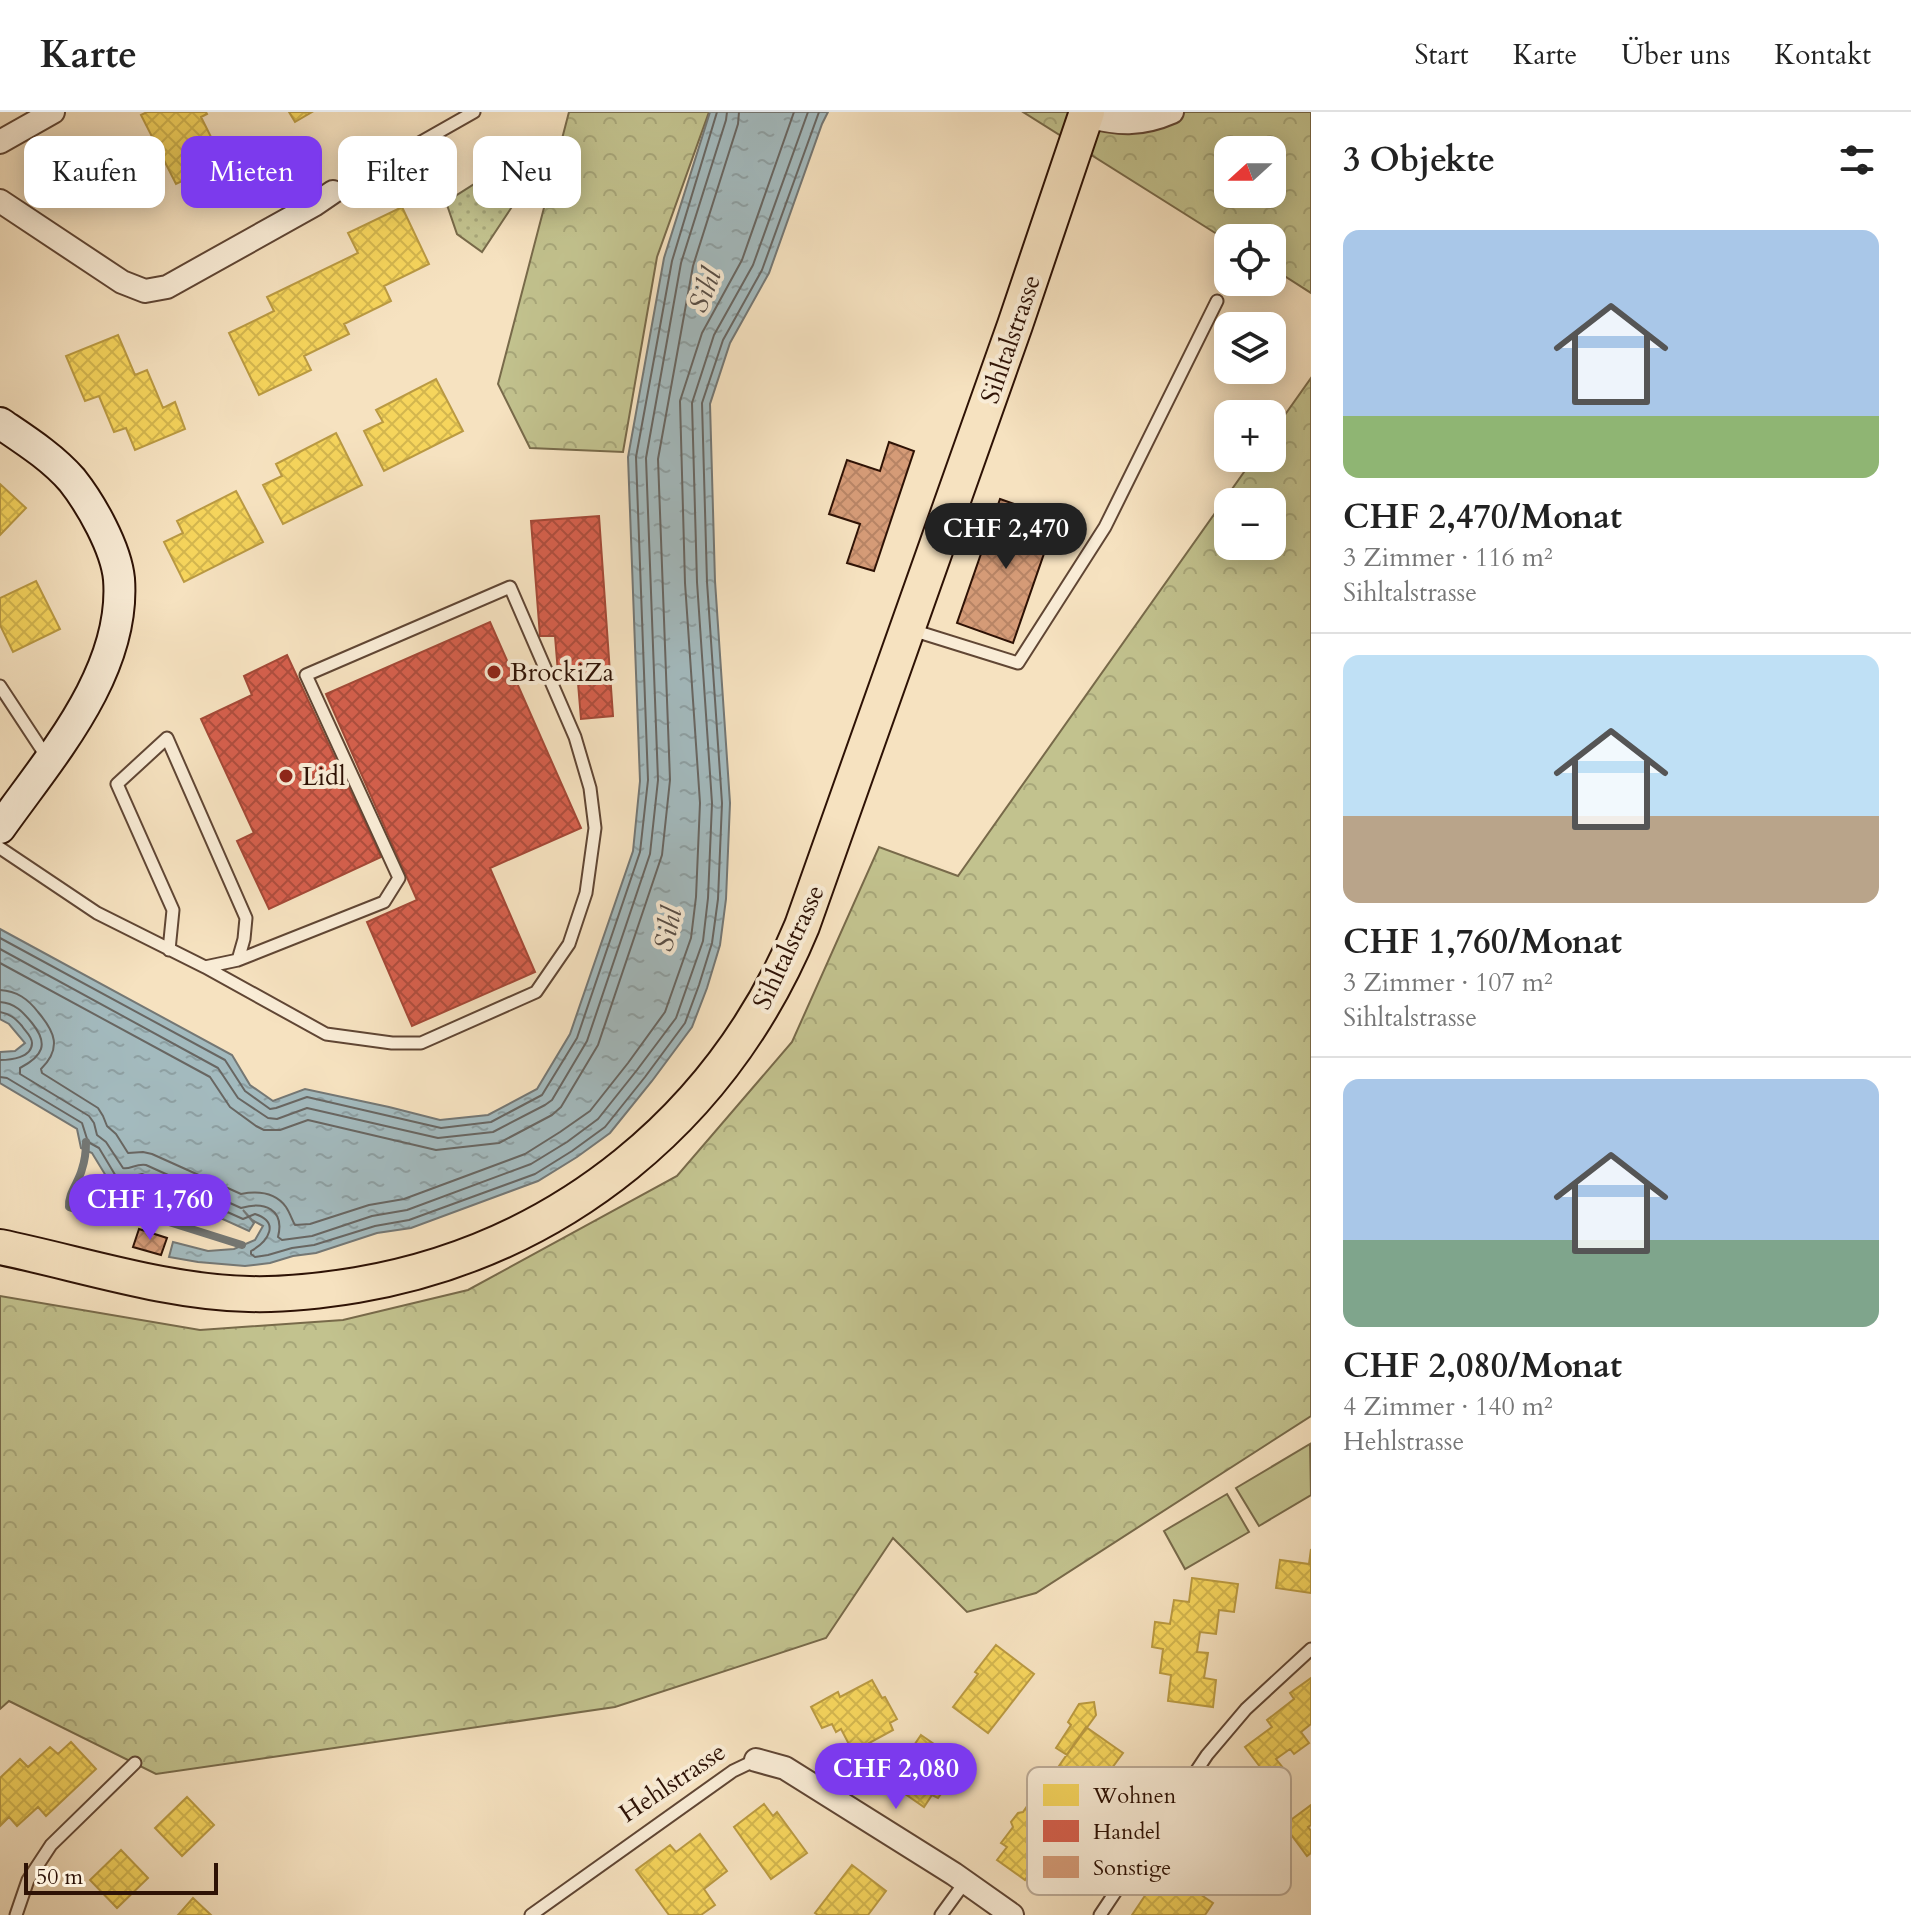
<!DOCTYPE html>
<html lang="de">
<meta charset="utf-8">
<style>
:root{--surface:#fff;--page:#f6f6f6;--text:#222;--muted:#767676;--line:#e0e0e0;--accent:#7c3aed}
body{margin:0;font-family:Cardo,serif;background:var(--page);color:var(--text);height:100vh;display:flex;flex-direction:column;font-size:30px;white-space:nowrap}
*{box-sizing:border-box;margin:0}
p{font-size:26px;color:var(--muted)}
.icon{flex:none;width:44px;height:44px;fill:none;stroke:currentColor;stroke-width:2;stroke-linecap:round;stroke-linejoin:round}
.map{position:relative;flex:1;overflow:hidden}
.side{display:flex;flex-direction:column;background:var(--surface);width:600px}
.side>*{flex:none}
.banner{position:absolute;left:24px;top:24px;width:760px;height:72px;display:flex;gap:16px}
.needle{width:52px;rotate:249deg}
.buttons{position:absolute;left:1214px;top:24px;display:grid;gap:16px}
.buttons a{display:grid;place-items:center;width:72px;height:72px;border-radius:16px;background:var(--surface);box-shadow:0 4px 20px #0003;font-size:40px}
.scale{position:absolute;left:24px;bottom:20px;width:194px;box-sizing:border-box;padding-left:8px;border:4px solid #2e1205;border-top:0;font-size:22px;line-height:28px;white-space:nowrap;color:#2e1205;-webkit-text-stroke:6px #f9ecd6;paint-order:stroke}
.price{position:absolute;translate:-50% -68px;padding:0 18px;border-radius:28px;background:var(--accent);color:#fff;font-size:26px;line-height:52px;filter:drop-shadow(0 2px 4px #0008)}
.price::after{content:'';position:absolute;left:50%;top:48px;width:24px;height:18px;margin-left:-12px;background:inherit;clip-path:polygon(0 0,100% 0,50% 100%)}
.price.current{background:#222;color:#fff}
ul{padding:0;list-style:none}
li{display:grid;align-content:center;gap:16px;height:424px;padding:0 32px}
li+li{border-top:2px solid var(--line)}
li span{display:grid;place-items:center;height:248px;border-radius:16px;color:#555}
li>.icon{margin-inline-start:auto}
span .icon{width:144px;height:144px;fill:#fffc;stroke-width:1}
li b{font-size:34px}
h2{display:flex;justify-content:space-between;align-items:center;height:96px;padding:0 32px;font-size:34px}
.chip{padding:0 28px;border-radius:16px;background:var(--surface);box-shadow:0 4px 20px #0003;font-size:28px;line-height:72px}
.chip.current{background:var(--accent);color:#fff}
header{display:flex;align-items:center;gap:48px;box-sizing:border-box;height:112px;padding:0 40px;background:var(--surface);border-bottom:2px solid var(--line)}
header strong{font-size:38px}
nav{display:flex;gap:44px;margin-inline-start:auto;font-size:28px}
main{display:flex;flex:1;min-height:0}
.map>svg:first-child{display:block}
</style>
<header>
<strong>Karte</strong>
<nav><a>Start</a><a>Karte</a><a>Über uns</a><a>Kontakt</a></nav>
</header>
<main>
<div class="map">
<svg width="1311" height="1803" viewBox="0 0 1311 1803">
<defs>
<pattern id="forest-crowns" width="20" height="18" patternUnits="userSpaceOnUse" patternTransform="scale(2)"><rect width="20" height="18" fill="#c2c28e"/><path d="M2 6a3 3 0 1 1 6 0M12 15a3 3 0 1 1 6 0" fill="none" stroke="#a7a679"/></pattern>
<pattern id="park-dots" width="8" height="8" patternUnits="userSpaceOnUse" patternTransform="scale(2)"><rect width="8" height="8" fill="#c2c28e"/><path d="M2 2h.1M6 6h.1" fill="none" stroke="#a7a679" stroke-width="1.8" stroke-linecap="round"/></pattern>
<pattern id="water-ripples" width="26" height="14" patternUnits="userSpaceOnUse" patternTransform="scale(2)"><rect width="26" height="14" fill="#a3babe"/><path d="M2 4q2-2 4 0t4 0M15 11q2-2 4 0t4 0" fill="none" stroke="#8d9fa2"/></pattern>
<pattern id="homes-cross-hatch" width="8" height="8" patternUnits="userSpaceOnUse" patternTransform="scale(2)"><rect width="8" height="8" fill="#f6d55c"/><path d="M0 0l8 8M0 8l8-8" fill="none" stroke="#d3b64e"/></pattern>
<pattern id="shops-cross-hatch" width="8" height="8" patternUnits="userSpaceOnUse" patternTransform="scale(2)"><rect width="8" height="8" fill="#d6604d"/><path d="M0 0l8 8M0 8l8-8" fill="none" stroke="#ae4e3e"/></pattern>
<pattern id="building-cross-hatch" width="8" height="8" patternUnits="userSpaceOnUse" patternTransform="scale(2)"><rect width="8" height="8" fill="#d59b77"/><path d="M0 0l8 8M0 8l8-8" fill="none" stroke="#b78465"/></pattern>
</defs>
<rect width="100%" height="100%" fill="#f6e2c0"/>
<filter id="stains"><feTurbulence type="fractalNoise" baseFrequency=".0025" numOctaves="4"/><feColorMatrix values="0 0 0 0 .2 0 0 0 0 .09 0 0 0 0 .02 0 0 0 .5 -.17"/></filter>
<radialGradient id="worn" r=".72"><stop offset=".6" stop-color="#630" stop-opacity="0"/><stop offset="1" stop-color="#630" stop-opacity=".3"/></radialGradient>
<path fill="#c2c28e" stroke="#786a4a" stroke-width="2" d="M 1310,1332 L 1311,1383 L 1259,1414 L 1236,1376 Z
M 1227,1382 L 1249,1420 L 1185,1457 L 1164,1419 Z"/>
<path fill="url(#forest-crowns)" stroke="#786a4a" stroke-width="2" fill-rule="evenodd" d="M 569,0 L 709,0 L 657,145 L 623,340 L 530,336 L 498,272 Z
M 1023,0 L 1311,0 L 1311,181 L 1272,156 L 1272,126 L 1228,126 L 1228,129 ZM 1228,38 L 1272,38 L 1272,82 L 1228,82 Z
M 1311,266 L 1311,1304 L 1036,1481 L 967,1500 L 893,1426 L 826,1526 L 615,1595 L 156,1662 L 9,1589 L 0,1597 L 0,1184 L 200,1218 L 343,1208 L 468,1178 L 677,1064 L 792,930 L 879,735 L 958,764 L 1254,346 L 1272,346 L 1272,321 ZM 1228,390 L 1272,390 L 1272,434 L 1228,434 Z"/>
<path fill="url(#park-dots)" stroke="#786a4a" stroke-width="2" d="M 500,41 L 511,58 L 527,72 L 482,140 L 457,122 L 446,90 L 485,65 L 479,51 Z"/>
<path fill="url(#water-ripples)" stroke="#747774" stroke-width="2" d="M 710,0 L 828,0 L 822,12 L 769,161 L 730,231 L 710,292 L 715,469 L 730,691 L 726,787 L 720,833 L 707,876 L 692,915 L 652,969 L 610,1021 L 577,1045 L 538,1069 L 411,1116 L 377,1121 L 316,1141 L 293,1144 L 270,1151 L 245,1154 L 198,1150 L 169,1145 L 173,1130 L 208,1139 L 234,1137 L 255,1128 L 263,1114 L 252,1108 L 243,1098 L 254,1111 L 249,1119 L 141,1070 L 137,1071 L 137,1089 L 117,1082 L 92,1041 L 81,1036 L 77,1017 L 0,971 L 0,940 L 15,939 L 25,931 L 9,912 L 0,907 L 0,817 L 232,943 L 250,973 L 273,989 L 305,977 L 389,995 L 440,1008 L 488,1003 L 537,977 L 570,922 L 633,739 L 640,669 L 628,345 L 664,146 Z"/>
<path fill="url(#homes-cross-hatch)" stroke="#ba9a42" stroke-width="2" d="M 147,0 L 206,0 L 207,2 L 201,5 L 228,59 L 212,67 L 207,57 L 176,72 L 141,3 Z
M 289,0 L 312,0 L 295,10 Z
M 402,95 L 429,152 L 384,174 L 391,189 L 344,212 L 349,222 L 304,244 L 311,258 L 259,283 L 229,221 L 274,199 L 267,185 L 358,141 L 348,121 Z
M 118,223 L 135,263 L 147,258 L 163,296 L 175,290 L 185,317 L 135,338 L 126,316 L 114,320 L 99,284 L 85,289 L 66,244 Z
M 436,267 L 463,319 L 384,359 L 364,319 L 383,310 L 376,298 Z
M 336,321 L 362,373 L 283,412 L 263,373 L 282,364 L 276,352 Z
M 0,372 L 26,396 L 0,423 Z
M 236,379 L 263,430 L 184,470 L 164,430 L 183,421 L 177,409 Z
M 36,469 L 60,517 L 13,540 L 0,513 L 0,486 Z
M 1311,1437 L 1311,1481 L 1276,1476 L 1280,1448 L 1309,1452 Z
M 1192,1466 L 1238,1472 L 1234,1500 L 1219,1498 L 1216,1522 L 1200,1520 L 1197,1540 L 1208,1541 L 1204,1566 L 1216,1568 L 1213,1595 L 1168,1589 L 1171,1563 L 1160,1561 L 1163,1537 L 1152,1535 L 1155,1510 L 1170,1512 L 1174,1488 L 1189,1490 Z
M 996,1533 L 1034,1562 L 988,1621 L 953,1595 L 978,1562 L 975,1560 Z
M 1311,1566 L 1311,1612 L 1301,1620 L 1309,1631 L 1294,1642 L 1290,1637 L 1276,1647 L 1284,1657 L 1270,1668 L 1245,1635 L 1272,1615 L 1267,1608 L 1294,1587 L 1290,1581 Z
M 872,1568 L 882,1586 L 885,1585 L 897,1607 L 890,1611 L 893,1618 L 853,1640 L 841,1617 L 836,1620 L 832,1612 L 822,1616 L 811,1595 L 838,1580 L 840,1585 Z
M 1094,1590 L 1096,1603 L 1067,1643 L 1056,1636 L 1071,1613 L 1068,1610 L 1079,1592 Z
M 1086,1615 L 1123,1641 L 1112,1656 L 1120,1661 L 1095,1698 L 1050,1667 Z
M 921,1623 L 963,1652 L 938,1686 L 932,1683 L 924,1695 L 885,1668 L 897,1652 L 900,1654 Z
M 71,1630 L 96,1657 L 46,1704 L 38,1695 L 17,1714 L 9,1705 L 0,1714 L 0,1666 L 20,1647 L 28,1655 L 50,1635 L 58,1642 Z
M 187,1685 L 214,1713 L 182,1744 L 155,1716 Z
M 1032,1687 L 1072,1715 L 1036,1765 L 1030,1760 L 1025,1768 L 997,1748 L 1007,1735 L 1001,1731 L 1013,1715 L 1011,1710 L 1018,1701 L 1023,1700 Z
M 764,1692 L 773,1704 L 777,1700 L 807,1741 L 771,1767 L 734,1715 Z
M 1311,1693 L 1311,1713 L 1308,1715 L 1311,1719 L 1311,1741 L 1307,1744 L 1284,1713 Z
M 700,1722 L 727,1759 L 704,1777 L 715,1793 L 701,1803 L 669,1803 L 636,1758 L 670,1733 L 676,1740 Z
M 121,1738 L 148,1766 L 117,1796 L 90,1768 Z
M 852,1753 L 886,1779 L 868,1803 L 818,1803 L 815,1801 Z
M 1163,1757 L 1213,1791 L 1205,1803 L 1132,1803 Z
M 193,1786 L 211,1803 L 178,1803 Z"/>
<path fill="url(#shops-cross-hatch)" stroke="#a44937" stroke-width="2" d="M 599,404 L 613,604 L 581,607 L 577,559 L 558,561 L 555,524 L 540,524 L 531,409 Z
M 490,510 L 581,716 L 490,756 L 535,860 L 412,914 L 367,810 L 417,788 L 326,582 Z
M 287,543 L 381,745 L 269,797 L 237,729 L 254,721 L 201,607 L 252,583 L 244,564 Z"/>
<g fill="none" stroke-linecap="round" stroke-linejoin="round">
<path stroke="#686662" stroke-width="2" d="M 0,826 L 225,948 L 245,979 L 270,997 L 276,996 L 307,985 L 441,1016 L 491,1010 L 542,983 L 577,926 L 640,740 L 648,668 L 636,345 L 672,149 L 717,0
M 0,837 L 218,956 L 238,986 L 268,1006 L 277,1007 L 307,996 L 438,1026 L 493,1020 L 545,993 L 552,988 L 587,929 L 650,742 L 658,668 L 646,346 L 681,151 L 726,8 L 727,0
M 0,851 L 210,965 L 230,995 L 256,1014 L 264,1018 L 280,1018 L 308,1008 L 436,1038 L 499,1031 L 552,1003 L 561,995 L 598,933 L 662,743 L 670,668 L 658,347 L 693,154 L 738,12 L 739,0
M 0,878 C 17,879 28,887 38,900 C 55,920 62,936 41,957 L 42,961 L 98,996 L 103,1004 L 107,1014 L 116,1022 L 128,1041 L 143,1040 L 152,1042 L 241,1082 C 257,1079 275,1080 286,1095 C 290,1101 292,1108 295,1113 L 310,1112 L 369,1093 L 404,1087 L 525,1042 L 560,1020 L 590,999 L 628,951 L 665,900 L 691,826 L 696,785 L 700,691 L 685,471 L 680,289 L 702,221 L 742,148 L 794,0
M 0,890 C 15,891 23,900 32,911 C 49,932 43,944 20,956 L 20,962 L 89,1004 L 94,1011 L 97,1023 L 106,1030 L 123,1056 C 129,1058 137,1051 146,1053 L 241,1096 C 264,1089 285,1097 278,1125 L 282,1128 L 312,1124 L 372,1104 L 407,1098 L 531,1052 L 567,1030 L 598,1007 L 637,958 L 676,906 L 703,829 L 708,786 L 712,691 L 697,470 L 692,291 L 714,223 L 753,153 L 808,0
M 0,900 C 10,902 15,906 22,914 C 25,919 32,924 32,931 C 32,946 10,948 0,948
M 0,965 L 7,966 L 82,1011 L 88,1030 L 99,1036 L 123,1076 L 128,1075 L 134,1064 L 142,1062 L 243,1107 L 255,1102 C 280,1110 269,1129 251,1139 L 251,1142 L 255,1145 L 268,1143 L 292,1136 L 314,1133 L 375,1114 L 409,1108 L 535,1062 L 572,1039 L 605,1015 L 645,965 L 685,911 L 699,873 L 712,831 L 718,787 L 722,691 L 707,470 L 702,291 L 723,228 L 762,158 L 819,0"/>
<path stroke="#747774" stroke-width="8" d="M 86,1030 C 86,1039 85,1048 82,1057 C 79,1070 68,1081 69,1095 L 95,1104 L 96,1101 L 86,1087 L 89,1081 L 92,1079 L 115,1093 L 242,1133"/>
</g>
<path fill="url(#building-cross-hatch)" stroke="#2e1205" stroke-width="2" d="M 889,330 L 914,339 L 874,459 L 847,451 L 860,412 L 829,402 L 847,348 L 880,359 Z
M 1000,387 L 1056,407 L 1013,531 L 957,511 Z
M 139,1117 L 167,1126 L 161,1143 L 133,1135 Z"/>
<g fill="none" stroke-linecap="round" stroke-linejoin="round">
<g stroke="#604634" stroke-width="15">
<path id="lane" d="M 333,80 L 474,0
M 912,518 L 1018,551 L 1105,415 L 1217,189
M 0,574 L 48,647
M 0,736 L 97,801 L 205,855 L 238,848 L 244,827 L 246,806 L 167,626 L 117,672 L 173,798 L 169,838
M 205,855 L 326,922 L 392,931 L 421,931 L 536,880 L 569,832 L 586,781 L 595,716 L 590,676 L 575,625 L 510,475 L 306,563 L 399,766 L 384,790 L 238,848
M 16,1803 L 28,1768 L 51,1733 L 135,1651
M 531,1803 L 733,1659 L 756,1648
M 941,1803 L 965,1770
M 1100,1803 L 1207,1643 L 1246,1597 L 1311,1537"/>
</g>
<g stroke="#604634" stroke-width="26">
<path id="street" d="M 1086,4 C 1118,12 1140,14 1172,0
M 0,30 L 53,0
M 0,89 L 122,170 L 145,179 L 167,175 L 314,93 L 333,80
M 756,1648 L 785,1656 L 954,1762 L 1012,1803"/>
</g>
<g stroke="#2e1205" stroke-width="34">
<path id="secondary" d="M 0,311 C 25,328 52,345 72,368 C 91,392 116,436 119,467 C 126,560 51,644 0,716"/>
</g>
<g stroke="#2e1205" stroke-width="38">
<path id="primary" d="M 0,1135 C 82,1152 165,1180 249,1182 C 285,1183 321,1179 357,1173 C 561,1138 723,1005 802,814 L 1015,213 L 1087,0"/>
</g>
<use href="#lane" stroke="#f9ecd6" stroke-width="11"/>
<use href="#street" stroke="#f9ecd6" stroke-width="22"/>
<use href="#secondary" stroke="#f9ecd6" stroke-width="30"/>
<use href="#primary" stroke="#f6e2c0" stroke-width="34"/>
</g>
<g fill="#8f2418" stroke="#f9ecd6" stroke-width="3">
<circle cx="494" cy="560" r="8"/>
<circle cx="286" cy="664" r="8"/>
</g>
<g text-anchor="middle" stroke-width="8" stroke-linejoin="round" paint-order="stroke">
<g font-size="26" fill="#2e1205" stroke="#f9ecd6">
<text transform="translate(1010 227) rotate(-71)" y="9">Sihltalstrasse</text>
<text transform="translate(788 835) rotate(-65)" y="9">Sihltalstrasse</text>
<text transform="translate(672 1670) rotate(-34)" y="9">Hehlstrasse</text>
</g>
<g font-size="26" fill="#2e1205" stroke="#f9ecd6" text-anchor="start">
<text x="510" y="569">BrockiZa</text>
<text x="302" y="673">Lidl</text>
</g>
<g font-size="28" font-style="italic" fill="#574d46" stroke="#f9ecd6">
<text transform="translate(704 178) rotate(-68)" y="10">Sihl</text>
<text transform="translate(667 817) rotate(-77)" y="10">Sihl</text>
</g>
</g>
<rect x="1027" y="1655" width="264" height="128" rx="12" fill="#f9ecd6" stroke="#bcab97" stroke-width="2"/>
<rect x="1043" y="1672" width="36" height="22" fill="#f6d55c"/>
<rect x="1043" y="1708" width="36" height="22" fill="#d6604d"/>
<rect x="1043" y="1744" width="36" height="22" fill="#d59b77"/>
<g font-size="22" fill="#2e1205">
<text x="1093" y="1691">Wohnen</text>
<text x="1093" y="1727">Handel</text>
<text x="1093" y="1763">Sonstige</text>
</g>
<rect width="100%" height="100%" filter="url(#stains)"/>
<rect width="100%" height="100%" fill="url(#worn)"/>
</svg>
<div class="buttons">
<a><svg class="needle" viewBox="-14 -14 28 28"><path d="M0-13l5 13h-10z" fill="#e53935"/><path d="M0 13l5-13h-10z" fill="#767676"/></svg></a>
<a><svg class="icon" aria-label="locate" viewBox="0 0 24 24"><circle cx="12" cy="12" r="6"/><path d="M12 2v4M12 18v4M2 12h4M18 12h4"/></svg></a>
<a><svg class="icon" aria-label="layers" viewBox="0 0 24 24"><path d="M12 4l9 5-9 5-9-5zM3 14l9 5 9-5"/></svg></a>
<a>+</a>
<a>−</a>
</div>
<div class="scale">50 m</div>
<b class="price current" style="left:1006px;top:459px">CHF 2,470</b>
<b class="price" style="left:150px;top:1130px">CHF 1,760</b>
<b class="price" style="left:896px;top:1699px">CHF 2,080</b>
<div class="banner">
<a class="chip">Kaufen</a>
<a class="chip current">Mieten</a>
<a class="chip">Filter</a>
<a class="chip">Neu</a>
</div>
</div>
<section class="side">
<h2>3 Objekte<svg class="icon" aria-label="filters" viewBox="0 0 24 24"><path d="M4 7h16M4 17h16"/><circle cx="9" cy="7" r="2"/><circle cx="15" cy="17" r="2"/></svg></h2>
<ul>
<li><span style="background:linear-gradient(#a9c7e8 75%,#8fb573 0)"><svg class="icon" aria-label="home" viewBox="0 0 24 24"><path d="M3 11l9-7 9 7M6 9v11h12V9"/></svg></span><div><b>CHF 2,470/Monat</b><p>3 Zimmer · 116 m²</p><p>Sihltalstrasse</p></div></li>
<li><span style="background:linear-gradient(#bfe0f5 65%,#b9a48a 0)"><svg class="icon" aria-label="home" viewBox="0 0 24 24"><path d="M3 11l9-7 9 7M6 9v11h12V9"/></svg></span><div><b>CHF 1,760/Monat</b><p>3 Zimmer · 107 m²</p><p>Sihltalstrasse</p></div></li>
<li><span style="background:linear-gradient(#a9c7e8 65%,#7fa58c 0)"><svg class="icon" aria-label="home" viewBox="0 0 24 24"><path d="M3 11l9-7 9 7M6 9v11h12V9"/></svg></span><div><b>CHF 2,080/Monat</b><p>4 Zimmer · 140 m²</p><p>Hehlstrasse</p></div></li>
</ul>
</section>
</main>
